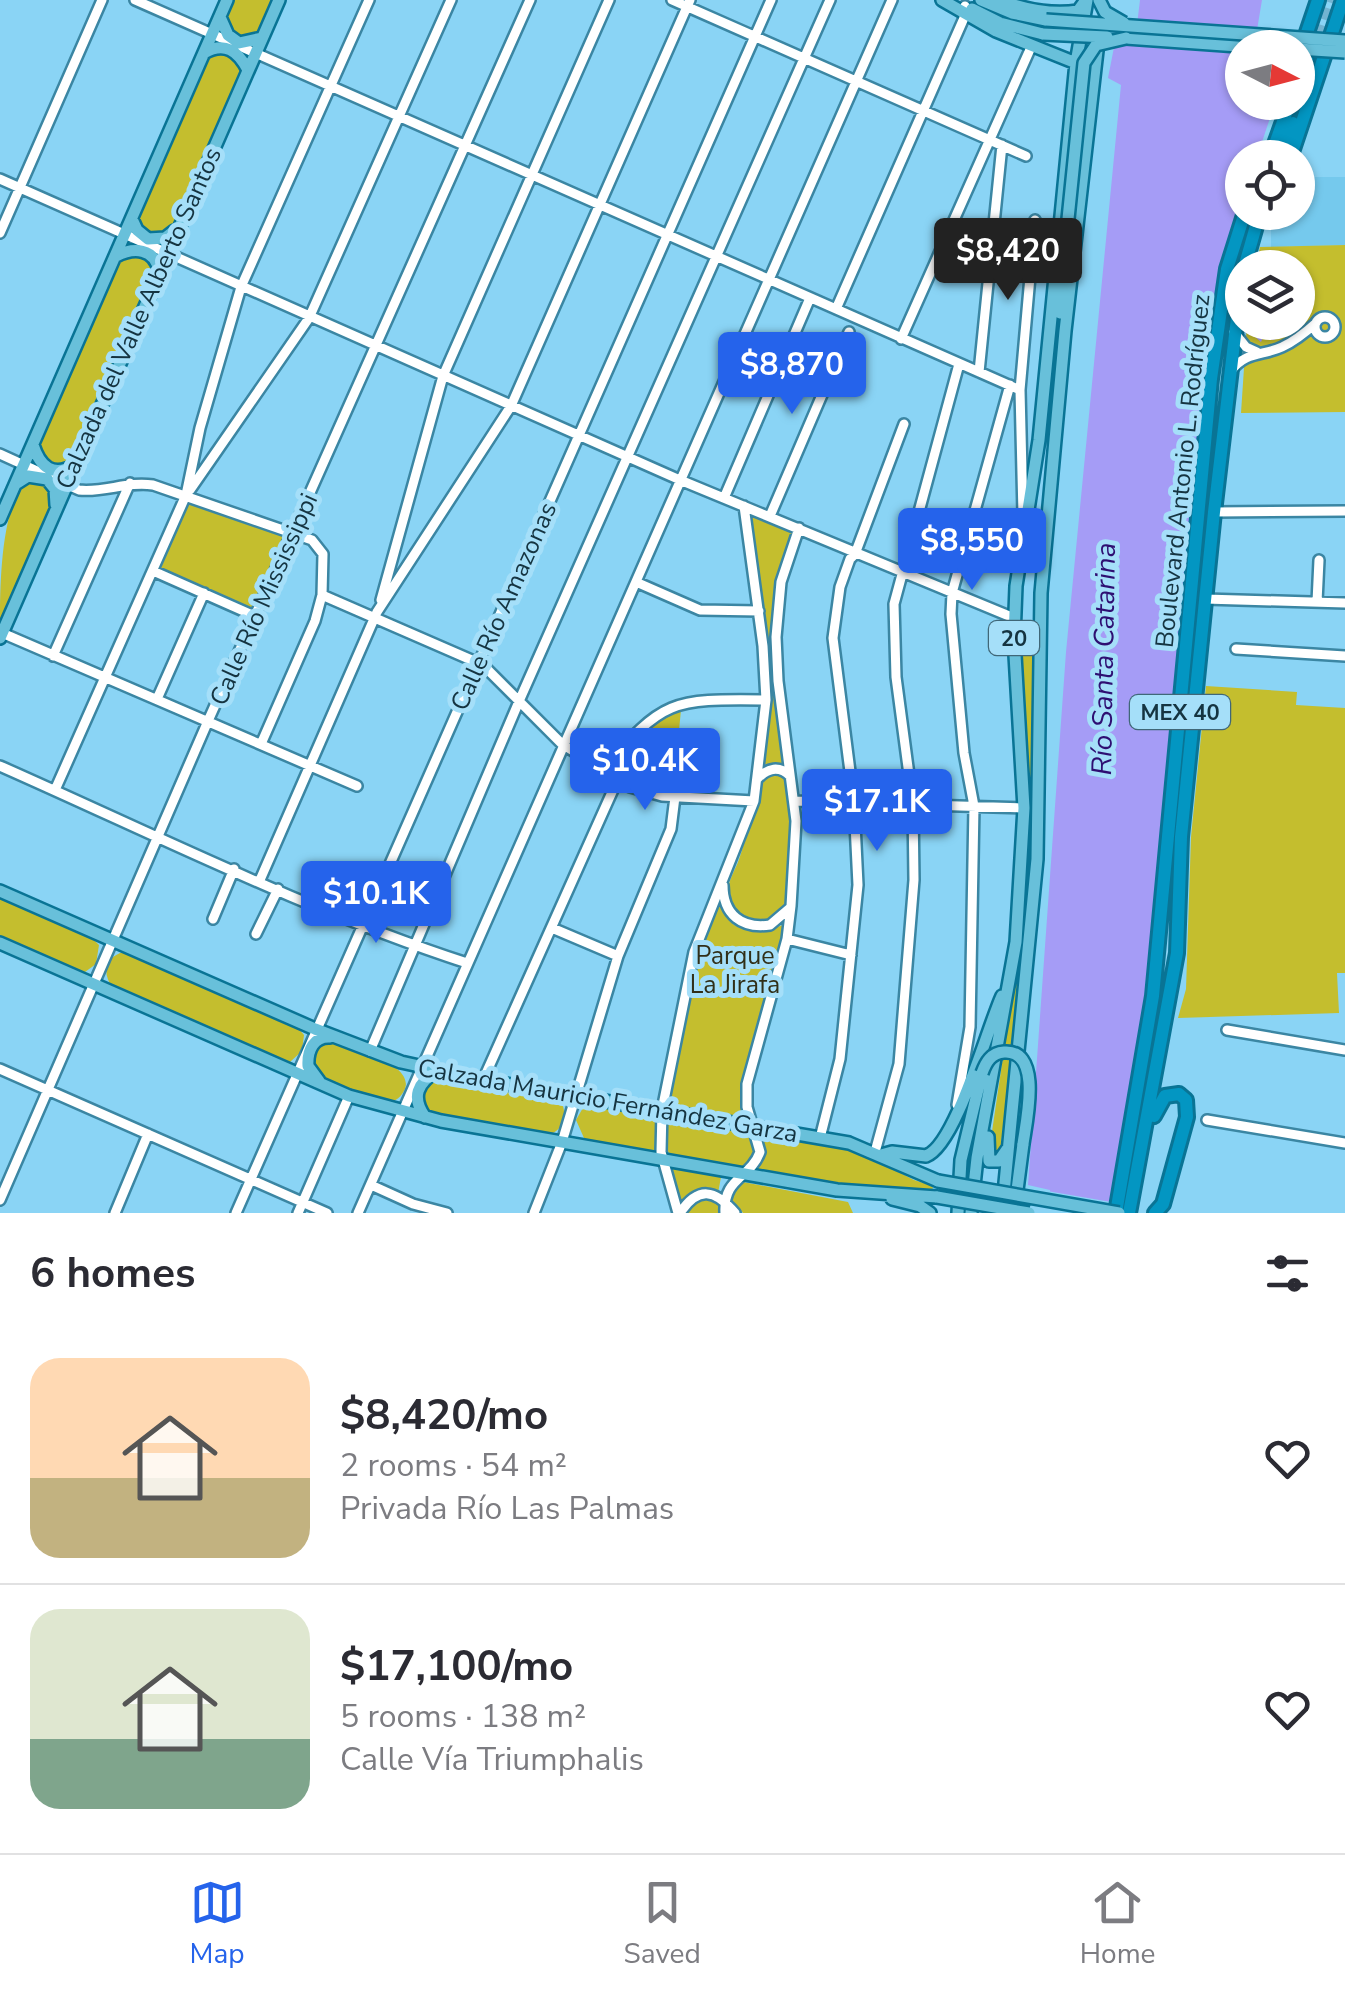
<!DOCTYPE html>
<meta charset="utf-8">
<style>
:root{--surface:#fff;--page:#f7f7f7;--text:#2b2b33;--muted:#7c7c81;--line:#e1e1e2;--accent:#2563eb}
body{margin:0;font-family:"Nunito Sans",sans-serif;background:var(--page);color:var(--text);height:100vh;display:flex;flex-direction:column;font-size:38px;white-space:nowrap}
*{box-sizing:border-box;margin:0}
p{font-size:32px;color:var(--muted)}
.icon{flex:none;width:55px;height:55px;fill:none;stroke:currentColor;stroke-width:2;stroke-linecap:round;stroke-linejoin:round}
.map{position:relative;height:1213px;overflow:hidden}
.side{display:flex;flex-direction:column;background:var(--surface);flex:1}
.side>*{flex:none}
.needle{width:65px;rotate:96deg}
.buttons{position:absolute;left:1225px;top:30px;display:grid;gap:20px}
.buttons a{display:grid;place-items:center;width:90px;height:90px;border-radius:50%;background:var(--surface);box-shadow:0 2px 8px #0004;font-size:50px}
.price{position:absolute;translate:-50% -85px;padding:0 22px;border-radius:10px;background:var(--accent);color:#fff;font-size:32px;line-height:65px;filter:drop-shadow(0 2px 5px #0008)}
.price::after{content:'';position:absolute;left:50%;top:60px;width:30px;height:22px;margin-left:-15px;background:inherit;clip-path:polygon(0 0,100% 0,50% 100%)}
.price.current{background:#222;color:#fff}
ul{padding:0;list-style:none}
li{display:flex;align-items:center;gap:30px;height:250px;padding:0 30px}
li+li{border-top:2px solid var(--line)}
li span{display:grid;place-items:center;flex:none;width:280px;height:200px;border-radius:30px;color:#555}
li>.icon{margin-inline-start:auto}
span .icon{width:120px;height:120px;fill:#fffc;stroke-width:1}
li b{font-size:42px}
h2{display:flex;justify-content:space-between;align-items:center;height:120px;padding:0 30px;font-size:42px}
.tab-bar{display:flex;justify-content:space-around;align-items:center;height:140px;border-top:2px solid var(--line);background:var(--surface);font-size:28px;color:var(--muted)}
.tab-bar a{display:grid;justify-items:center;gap:5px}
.tab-bar .current{color:var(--accent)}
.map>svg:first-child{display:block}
</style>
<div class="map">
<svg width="1345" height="1213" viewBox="0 0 1345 1213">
<rect width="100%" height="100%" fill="#8ad4f5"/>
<path fill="#75c9ed" d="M 1315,177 L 1345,177 L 1345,245 L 1271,247 L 1271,213 L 1298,212 L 1298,184 L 1314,183 Z"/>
<path fill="#c4be2e" d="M 229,0 L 274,0 C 264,22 258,46 230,34 L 223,16 Z
M 227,49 L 241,64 L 240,77 L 171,231 L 160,239 L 140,233 L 136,212 L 206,56 Z
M 1345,245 L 1345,412 L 1241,413 L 1247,323 L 1298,322 L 1298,268 L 1256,267 L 1260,247 Z
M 136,252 L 152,263 L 152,274 L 77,451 L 70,461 L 51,467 L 36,449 L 117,258 Z
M 33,479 L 47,485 L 52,506 L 0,625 C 0,589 0,492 33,479 Z
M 189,501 L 287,534 L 253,611 L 160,570 Z
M 748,513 L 793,530 C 775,576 774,623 773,672 L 769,673 Z
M 1020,621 L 1035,627 L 1029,902 L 1001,1144 L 999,1156 L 995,1157 L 989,1152 L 1017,962 L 1025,752 Z
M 775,683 L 785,766 L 764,764 L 771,684 Z
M 1206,686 L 1297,692 L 1296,705 L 1345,708 L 1345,973 L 1337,973 L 1339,1013 L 1178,1018 L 1186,989 L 1191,837 Z
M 681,710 L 673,792 L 617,773 L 616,762 C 636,739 653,722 681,710 Z
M 782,772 C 804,802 790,868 788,904 C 770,933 728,929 728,892 C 728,881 734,872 738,862 C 749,834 751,797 769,773 Z
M 0,896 L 90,936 L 99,945 L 96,964 L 85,972 L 76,971 L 0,938 Z
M 720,903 C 728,935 760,935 785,924 L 748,1059 L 743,1081 L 744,1119 L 671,1107 L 668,1101 L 699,955 Z
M 120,953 L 129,953 L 298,1028 L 304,1035 L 302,1051 L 290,1062 L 281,1062 L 112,987 C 103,974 104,960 120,953 Z
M 333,1042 C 351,1049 418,1064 404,1091 C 399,1100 393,1102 384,1103 L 319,1079 L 311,1056 L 321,1043 Z
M 440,1077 L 551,1096 L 563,1106 C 567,1120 561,1132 547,1135 L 429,1113 L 421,1107 L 419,1089 L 431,1078 Z
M 594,1103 L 656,1115 L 656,1153 L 591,1142 L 584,1138 L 576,1120 L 584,1106 Z
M 683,1119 C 702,1122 758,1123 756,1149 C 755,1159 748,1164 740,1168 L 670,1155 C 660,1137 660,1122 683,1119 Z
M 761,1132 L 855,1150 L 914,1180 L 933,1186 L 932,1192 L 847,1186 L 755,1169 L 763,1156 Z
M 667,1165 L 722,1172 L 718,1193 L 703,1191 L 681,1208 Z
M 743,1182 L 848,1202 L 853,1213 L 743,1213 L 730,1198 L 731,1191 Z
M 707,1196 L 717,1201 L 721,1213 L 683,1213 L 694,1199 Z"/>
<path fill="#a59cf6" d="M 1140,0 L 1262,0 L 1255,42 L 1295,45 L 1294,47 L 1242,48 L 1242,102 L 1275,103 L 1257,157 L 1242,158 L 1242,201 L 1217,292 L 1208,355 L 1146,994 L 1112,1201 L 1052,1213 L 1050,1190 L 1028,1185 L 1066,652 L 1121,85 L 1108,78 L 1117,32 L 1136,33 Z
M 1252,323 L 1289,323 L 1293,332 L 1273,340 L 1264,335 L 1261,342 L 1253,335 Z"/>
<path fill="#8ad4f5" d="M 1024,1187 L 1117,1203 L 1114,1213 L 1047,1213 L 1046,1194 Z"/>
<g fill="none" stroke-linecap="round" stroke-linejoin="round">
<path stroke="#73b4d1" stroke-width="12" stroke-dasharray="12 6" stroke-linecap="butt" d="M 1293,123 L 1332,0"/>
<g stroke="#3b86a3" stroke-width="14">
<path id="minor" d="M 135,0 L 1020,390
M 672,0 L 1026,156
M 0,179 L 680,480 L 1014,618
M 0,233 L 102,0
M 836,309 L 964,18 L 965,6
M1315 327a10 10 0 1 1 20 0a10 10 0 1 1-20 0Z
M 1234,332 L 1246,347 L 1257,352
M 901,339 L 1032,45
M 1231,371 C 1246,351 1263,356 1282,347 C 1295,341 1306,332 1316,323
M 979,372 L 1002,145
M 0,454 L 79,490 C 104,493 127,481 153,485 L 312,540 L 323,554 L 322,595 L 483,665 L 562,744 L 630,787 L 662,796 L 754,801
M 190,490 L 309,318 L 451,0
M 724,498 L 810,298
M 1214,512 L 1345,511
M 1023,515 L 1020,390 L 1035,220
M 770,516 L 849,332
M 153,571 L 257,617
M 636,582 L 700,610 L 759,611
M 1205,599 L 1345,603
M 381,600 L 443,376 L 609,0
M 1317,602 L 1319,560
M 2,633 L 357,786
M 1236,649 L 1345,656
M 53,656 L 130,483
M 157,699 L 204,593
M 261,744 L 315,621 L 322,595
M 0,766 C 154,834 307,911 467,963
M 603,771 C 663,698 673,699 766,700
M 758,778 C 768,768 779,765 790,776
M 55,790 L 186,495 L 200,428 L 241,287 L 369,0
M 794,801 L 1024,808
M 260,880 L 377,612 L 511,406 L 690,0
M 723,885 C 723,915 742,929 770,925 L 790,908
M 213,919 L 234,869
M 552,928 L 618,956
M 256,934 L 278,889
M 787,939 L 851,955
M 1227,1030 L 1345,1050
M 370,1051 L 520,699 L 830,0
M 0,1069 L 327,1213
M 483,1080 L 617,781
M 957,1105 L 970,1027 L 974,806 L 964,753 L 951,614 L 952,593 L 1010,385
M 1207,1120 L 1345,1143
M 820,1138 L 840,1059 L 858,885 L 854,803 L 833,638 L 840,587 L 850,559 L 855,554 L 904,424
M 875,1152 L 899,1064 L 914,880 L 913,805 L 896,677 L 894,604 L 959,364
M 371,1185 L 413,1204 L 447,1213
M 0,1200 L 208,721 L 530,0
M 115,1213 L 148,1134
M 236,1213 L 771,0
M 298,1213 L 349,1096
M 358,1213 L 892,0
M 534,1213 L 562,1142 L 618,956 L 671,829 L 675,797
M 678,1213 L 661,1152 L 662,1110 L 694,952 L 754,801 L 766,700 L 763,646 L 744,506
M 680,1213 C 698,1186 715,1189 735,1213
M 725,1213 C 723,1177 750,1179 760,1152 L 747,1107 L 747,1084 L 787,939 L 791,906 L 796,821 L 778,681 L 776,637 L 781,582 L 799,528"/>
</g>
<g stroke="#097495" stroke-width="16">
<path id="major" d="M 942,0 L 996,31 L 1076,63
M 981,0 L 1012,13 L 1046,20
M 999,0 C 1023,9 1052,15 1078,11 L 1086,0
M 972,9 L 1000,23 L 1043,34
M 220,17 L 228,35 L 239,43 L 262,38
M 1126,38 L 1266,48
M 204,53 C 225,41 238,51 248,70
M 132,219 L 137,230 L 148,239 L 165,238 L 174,231
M 116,256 C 134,247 154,248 159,270
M 1060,313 L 1065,248
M 33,445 C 40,467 53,478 75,465
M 17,483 L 28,476 L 47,479 L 55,489 L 56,505
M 0,519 L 227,0
M 0,638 L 279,0
M 0,891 L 315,1029 L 401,1062 L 483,1080 L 849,1143 L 938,1181
M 0,943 L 349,1096 L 441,1121 L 837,1190 L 937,1197
M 319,1081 L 308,1066 C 307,1050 314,1036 330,1037
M 425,1117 C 411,1097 417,1083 437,1071
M 988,1137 L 989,1161 L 999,1161 L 1008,1148
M 881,1155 L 892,1152 L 926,1156 C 956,1145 987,1029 1002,996
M 892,1199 L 920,1206 L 930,1213
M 958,1213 L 961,1160 L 982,1073
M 971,1213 L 977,1158 L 1016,942 L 1024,808 L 1014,638 L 1016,586 L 1039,440 L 1076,63 L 1087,0
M 1002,1213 L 1037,859 L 1041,593 L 1065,331 L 1098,42
M 1014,1213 L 1023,1144"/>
</g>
<g stroke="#097495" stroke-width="18">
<path id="highway" d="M 1298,59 L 1318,0
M 1298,80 L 1309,52
M 1270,158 L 1290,102
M 1280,158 L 1293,123
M 1290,158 L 1343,0
M 1244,268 L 1260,212
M 1154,1116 L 1165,1096 L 1179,1094 L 1186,1100 L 1187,1117 L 1163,1204 L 1155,1213
M 1116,1213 L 1153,996 L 1211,379 L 1227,269 L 1245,212
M 1129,1213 L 1177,953 L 1181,837 L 1214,512 L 1242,276"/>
</g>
<use href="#minor" stroke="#fff" stroke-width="9"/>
<use href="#major" stroke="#68c0da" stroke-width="11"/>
<use href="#highway" stroke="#0396c2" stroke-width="12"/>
<g stroke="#097495" stroke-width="16" stroke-linecap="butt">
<path id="major-bridge" d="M 1099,0 L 1105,12 L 1124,23
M 1046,20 L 1345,41
M 1043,34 L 1107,37
M 1298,49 L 1345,52
M 1065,248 L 1084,63 L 1096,45 L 1126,38
M 982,1073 C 986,1062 991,1053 1004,1052 C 1043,1049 1026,1122 1023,1144
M 938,1181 L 1119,1213
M 937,1197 L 1029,1213"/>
</g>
<use href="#major-bridge" stroke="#68c0da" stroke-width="11"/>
</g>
<g text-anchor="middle" stroke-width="10" stroke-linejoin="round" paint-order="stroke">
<g fill="#a5dff9" stroke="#406778" stroke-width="2.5">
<rect x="989" y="621" width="50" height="34" rx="8"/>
<rect x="1130" y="695" width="100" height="34" rx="8"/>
</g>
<g font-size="22" font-weight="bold" fill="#153441">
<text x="1014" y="646">20</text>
<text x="1180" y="720">MEX 40</text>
</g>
<g font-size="25" fill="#153441" stroke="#a5dff9">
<text transform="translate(138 318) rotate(-66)" y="9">Calzada del Valle Alberto Santos</text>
<text transform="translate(1182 471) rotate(-84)" y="9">Boulevard Antonio L. Rodríguez</text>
<text transform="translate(263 599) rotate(-66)" y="9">Calle Río Mississippi</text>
<text transform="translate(503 606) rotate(-66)" y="9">Calle Río Amazonas</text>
<text transform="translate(608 1100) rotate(10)" y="9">Calzada Mauricio Fernández Garza</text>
</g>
<g font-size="25" fill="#302f18" stroke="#a5dff9">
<text x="735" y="964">Parque<tspan x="735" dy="29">La Jirafa</tspan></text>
</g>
<g font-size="28" font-style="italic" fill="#2e0f72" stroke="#a5dff9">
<text transform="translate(1103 659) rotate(-89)" y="10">Río Santa Catarina</text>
</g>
</g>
</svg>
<div class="buttons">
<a><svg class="needle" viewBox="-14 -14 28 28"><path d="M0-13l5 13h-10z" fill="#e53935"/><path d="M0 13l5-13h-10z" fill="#7c7c81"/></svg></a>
<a><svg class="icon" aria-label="locate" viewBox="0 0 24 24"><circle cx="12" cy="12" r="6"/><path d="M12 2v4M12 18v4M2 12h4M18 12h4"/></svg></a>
<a><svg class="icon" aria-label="layers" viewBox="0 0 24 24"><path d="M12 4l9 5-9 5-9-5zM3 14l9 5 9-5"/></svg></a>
</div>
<b class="price current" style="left:1008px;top:303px">$8,420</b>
<b class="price" style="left:792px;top:417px">$8,870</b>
<b class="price" style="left:972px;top:593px">$8,550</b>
<b class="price" style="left:645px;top:813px">$10.4K</b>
<b class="price" style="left:877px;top:854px">$17.1K</b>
<b class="price" style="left:376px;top:946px">$10.1K</b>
</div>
<section class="side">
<h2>6 homes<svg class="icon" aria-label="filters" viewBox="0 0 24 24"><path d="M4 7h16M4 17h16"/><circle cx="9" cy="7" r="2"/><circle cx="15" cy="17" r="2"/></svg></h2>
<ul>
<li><span style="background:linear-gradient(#ffd9b3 60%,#c2b280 0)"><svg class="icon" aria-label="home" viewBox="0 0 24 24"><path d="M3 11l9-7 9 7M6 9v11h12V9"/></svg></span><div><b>$8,420/mo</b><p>2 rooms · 54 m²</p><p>Privada Río Las Palmas</p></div><svg class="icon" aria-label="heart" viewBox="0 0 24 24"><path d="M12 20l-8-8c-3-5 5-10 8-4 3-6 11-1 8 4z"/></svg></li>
<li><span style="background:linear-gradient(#dfe7d0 65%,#7fa58c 0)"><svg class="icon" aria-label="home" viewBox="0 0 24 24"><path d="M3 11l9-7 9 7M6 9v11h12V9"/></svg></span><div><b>$17,100/mo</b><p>5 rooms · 138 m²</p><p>Calle Vía Triumphalis</p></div><svg class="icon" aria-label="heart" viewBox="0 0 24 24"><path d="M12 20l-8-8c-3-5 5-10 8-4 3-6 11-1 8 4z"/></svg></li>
</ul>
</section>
<nav class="tab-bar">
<a class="current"><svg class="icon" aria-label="map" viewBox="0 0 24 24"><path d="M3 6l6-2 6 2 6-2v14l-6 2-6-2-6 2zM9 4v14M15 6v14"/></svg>Map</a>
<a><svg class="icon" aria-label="saved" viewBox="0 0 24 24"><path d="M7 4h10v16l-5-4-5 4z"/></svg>Saved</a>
<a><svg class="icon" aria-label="home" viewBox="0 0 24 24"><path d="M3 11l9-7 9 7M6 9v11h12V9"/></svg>Home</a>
</nav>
